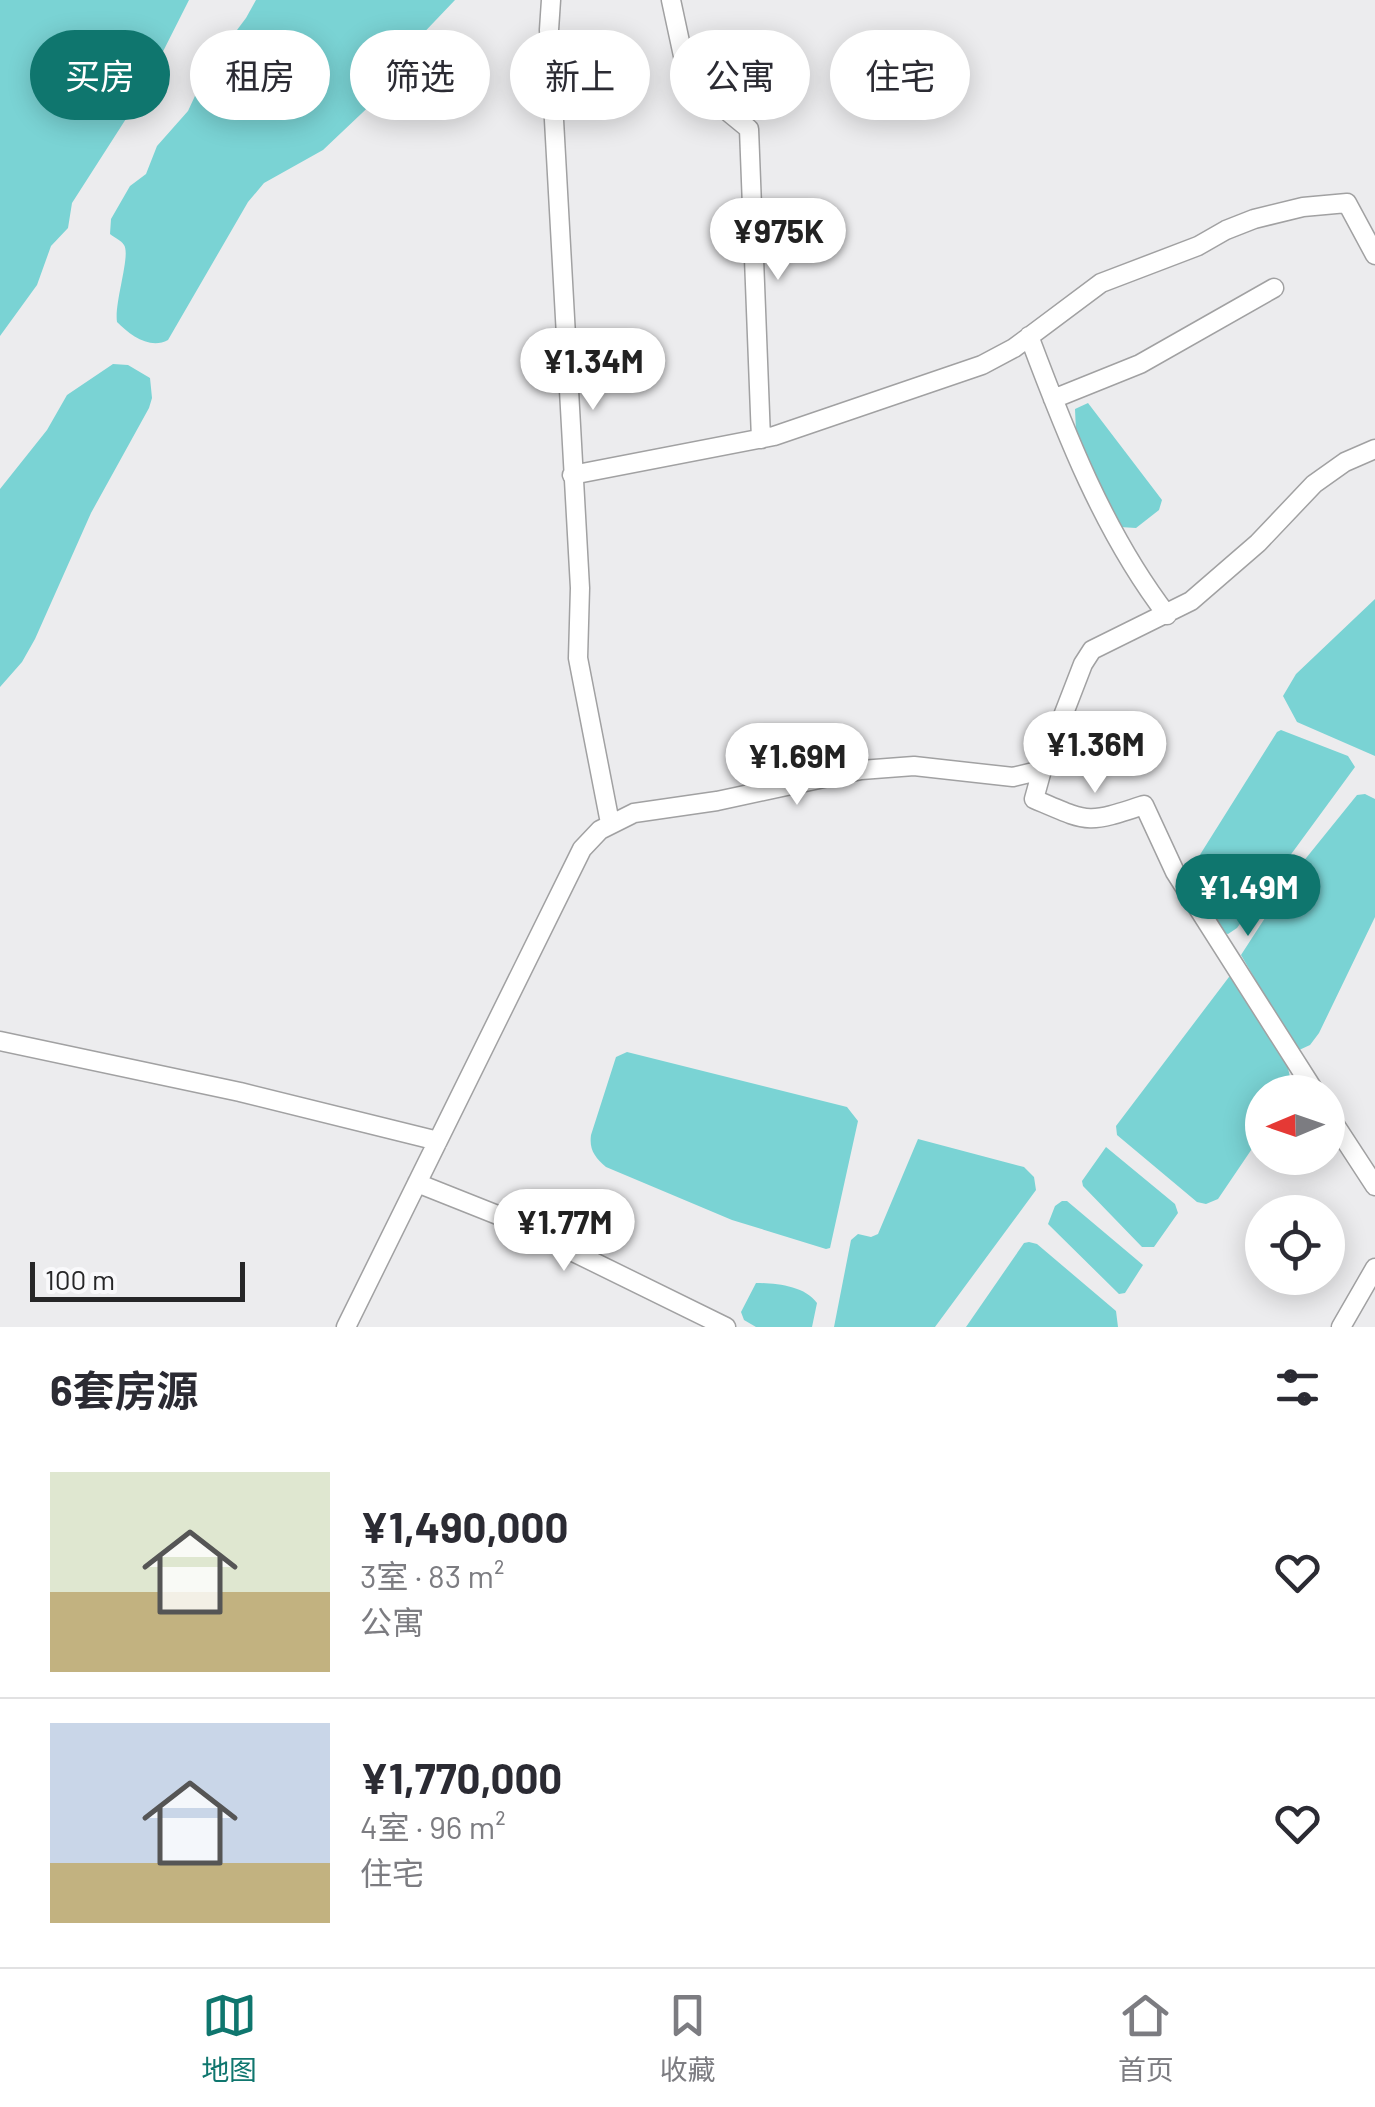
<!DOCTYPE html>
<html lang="zh">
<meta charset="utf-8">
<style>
:root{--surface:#fff;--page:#f2f2f3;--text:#2b2b33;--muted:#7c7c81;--line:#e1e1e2;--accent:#0f766e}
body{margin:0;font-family:Barlow,"Noto Sans SC",sans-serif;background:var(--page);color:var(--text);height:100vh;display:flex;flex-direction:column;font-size:38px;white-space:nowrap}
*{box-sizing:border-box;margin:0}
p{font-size:32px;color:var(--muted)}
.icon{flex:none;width:55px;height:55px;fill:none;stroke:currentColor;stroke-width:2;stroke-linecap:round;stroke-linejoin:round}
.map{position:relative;height:1327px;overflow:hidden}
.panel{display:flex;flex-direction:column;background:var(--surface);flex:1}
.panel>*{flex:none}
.hud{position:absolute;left:30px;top:30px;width:1315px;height:90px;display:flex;gap:20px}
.needle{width:65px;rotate:268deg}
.tools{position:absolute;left:1245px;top:1075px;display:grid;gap:20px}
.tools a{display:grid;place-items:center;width:100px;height:100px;border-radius:50%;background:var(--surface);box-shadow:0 5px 25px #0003;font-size:50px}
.scale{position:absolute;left:30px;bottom:25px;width:215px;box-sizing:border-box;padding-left:10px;border:5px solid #262627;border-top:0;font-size:28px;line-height:35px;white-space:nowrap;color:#262627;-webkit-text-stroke:8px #f9f9fb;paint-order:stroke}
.price{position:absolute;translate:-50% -85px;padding:0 22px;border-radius:35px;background:#fff;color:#222;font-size:32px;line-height:65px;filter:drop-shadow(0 2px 5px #0008)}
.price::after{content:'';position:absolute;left:50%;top:60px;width:30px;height:22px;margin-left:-15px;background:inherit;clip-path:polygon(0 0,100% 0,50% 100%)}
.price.active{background:var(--accent);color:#fff}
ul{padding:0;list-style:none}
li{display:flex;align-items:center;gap:30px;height:250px;padding:0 50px}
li+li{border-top:2px solid var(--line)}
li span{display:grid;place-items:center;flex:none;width:280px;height:200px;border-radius:0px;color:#555}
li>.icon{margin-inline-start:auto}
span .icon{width:120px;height:120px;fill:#fffc;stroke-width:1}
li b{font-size:42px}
h2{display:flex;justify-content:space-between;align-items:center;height:120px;padding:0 50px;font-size:42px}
.tag{padding:0 35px;border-radius:45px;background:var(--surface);box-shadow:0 5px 25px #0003;font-size:35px;line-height:90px}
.tag.active{background:var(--accent);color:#fff}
.menu{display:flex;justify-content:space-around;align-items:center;height:140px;border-top:2px solid var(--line);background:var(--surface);font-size:28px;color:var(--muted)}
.menu a{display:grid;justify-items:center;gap:5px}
.menu .active{color:var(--accent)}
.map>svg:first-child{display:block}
</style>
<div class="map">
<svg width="1375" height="1327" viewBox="0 0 1375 1327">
<rect width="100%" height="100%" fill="#ececee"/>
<path fill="#7ad3d4" d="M 0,0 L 189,0 L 140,97 L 72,203 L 68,228 L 51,246 L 37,285 L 0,336 Z
M 256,0 L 455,0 L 414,43 L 380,96 L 323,150 L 264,183 L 248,202 L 168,340 C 150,350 130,335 117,322 C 114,303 131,255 124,245 C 121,240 115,238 110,234 L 111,219 L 130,186 L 146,174 L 157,146 L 188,111 L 207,70 L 246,18 Z
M 113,364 L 128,365 L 150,378 L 152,398 L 149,408 L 91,513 L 35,639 L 22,662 L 0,687 L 0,489 L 47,430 L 67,395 Z
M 1088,403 L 1162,500 L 1159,510 L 1136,528 L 1120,527 L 1076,432 L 1075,409 Z
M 1375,599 L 1375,756 L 1297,722 L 1283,696 L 1296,674 Z
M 1281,730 L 1348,756 L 1355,767 L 1237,928 L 1228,934 L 1224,933 L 1186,877 L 1277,732 Z
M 1365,794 L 1375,799 L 1375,917 L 1319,1033 L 1310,1045 L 1297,1051 L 1241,955 L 1294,873 L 1357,795 Z
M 1232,973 L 1287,1064 L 1291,1081 L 1290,1092 L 1262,1092 L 1262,1134 L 1218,1199 L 1206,1204 L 1197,1202 L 1117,1135 L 1116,1126 Z
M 627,1052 L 847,1107 L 858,1121 L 830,1248 L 826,1249 L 732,1220 L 606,1167 C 595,1157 589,1150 591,1135 L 616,1057 Z
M 918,1139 L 1024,1167 L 1034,1177 L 1036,1190 L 935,1327 L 834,1327 L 851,1240 L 858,1234 L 871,1237 L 878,1234 Z
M 1106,1147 L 1175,1204 L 1178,1213 L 1154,1247 L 1142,1247 L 1083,1186 L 1082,1181 Z
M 1062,1201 L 1067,1201 L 1143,1265 L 1125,1293 L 1119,1294 L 1048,1224 L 1055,1206 Z
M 1029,1242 L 1037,1244 L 1116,1311 L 1118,1327 L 966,1327 L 1024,1243 Z
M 756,1283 C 776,1283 805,1286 817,1303 L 812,1327 L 756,1327 L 744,1320 L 741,1312 Z"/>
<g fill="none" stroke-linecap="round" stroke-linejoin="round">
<g stroke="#a1a1a2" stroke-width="21">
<path id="minor" d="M 551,0 L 549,30 L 580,588 L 578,658 L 610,823
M 671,0 L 688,79 L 749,129 L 761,439
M 1029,336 C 1065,432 1104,533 1167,615
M 1053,399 L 1140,364 L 1274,288
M 572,475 L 774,436 L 982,365 L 1014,348 L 1101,283 L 1198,246 L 1226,230 L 1254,219 L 1303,207 L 1347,203 L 1375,255
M 1042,770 L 1034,799 C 1090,823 1086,824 1144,805 L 1175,872 L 1315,1092
M 0,1041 L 240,1092 L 438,1141
M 1328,1114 L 1375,1186
M 417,1183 L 500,1216 L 726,1327
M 346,1327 L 582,849 L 600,830 L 634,813 L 717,801 L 861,770 L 914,766 L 1013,777 L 1042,770 L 1083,664 L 1092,650 L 1191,601 L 1258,543 L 1314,484 L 1345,462 L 1375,449
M 1341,1327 L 1375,1268"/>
</g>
<use href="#minor" stroke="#fff" stroke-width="18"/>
</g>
</svg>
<div class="tools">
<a><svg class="needle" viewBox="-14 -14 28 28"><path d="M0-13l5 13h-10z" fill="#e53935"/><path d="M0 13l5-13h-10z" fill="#7c7c81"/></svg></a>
<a><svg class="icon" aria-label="locate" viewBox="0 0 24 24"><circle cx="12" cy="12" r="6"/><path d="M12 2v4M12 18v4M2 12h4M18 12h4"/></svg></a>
</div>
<div class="scale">100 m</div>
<b class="price" style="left:778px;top:283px">¥975K</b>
<b class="price" style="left:593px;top:413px">¥1.34M</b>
<b class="price" style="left:1095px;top:796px">¥1.36M</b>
<b class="price" style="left:797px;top:808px">¥1.69M</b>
<b class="price active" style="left:1248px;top:939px">¥1.49M</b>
<b class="price" style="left:564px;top:1274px">¥1.77M</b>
<div class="hud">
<a class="tag active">买房</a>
<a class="tag">租房</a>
<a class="tag">筛选</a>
<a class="tag">新上</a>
<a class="tag">公寓</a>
<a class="tag">住宅</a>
</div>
</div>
<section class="panel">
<h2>6套房源<svg class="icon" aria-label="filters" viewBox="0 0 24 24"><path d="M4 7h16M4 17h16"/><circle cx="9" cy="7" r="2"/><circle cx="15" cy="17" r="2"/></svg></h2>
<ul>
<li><span style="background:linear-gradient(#dfe7d0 60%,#c2b280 0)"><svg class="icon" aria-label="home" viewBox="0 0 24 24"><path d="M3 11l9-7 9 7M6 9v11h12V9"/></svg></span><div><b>¥1,490,000</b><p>3室 · 83 m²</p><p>公寓</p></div><svg class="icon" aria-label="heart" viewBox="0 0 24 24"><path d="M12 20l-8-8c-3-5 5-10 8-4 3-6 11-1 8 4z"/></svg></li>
<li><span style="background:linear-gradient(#c9d6e8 70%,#c2b280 0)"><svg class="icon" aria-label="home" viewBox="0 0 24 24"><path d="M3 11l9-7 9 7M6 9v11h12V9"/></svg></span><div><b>¥1,770,000</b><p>4室 · 96 m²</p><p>住宅</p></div><svg class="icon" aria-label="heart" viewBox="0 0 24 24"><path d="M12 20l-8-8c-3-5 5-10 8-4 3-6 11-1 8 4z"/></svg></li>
</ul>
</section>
<nav class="menu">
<a class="active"><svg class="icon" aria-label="map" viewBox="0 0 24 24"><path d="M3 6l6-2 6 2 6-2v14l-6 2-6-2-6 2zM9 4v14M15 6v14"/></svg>地图</a>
<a><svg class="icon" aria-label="saved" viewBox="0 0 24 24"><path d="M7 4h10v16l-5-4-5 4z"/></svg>收藏</a>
<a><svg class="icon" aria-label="home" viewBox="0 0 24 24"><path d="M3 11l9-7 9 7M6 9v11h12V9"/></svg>首页</a>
</nav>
